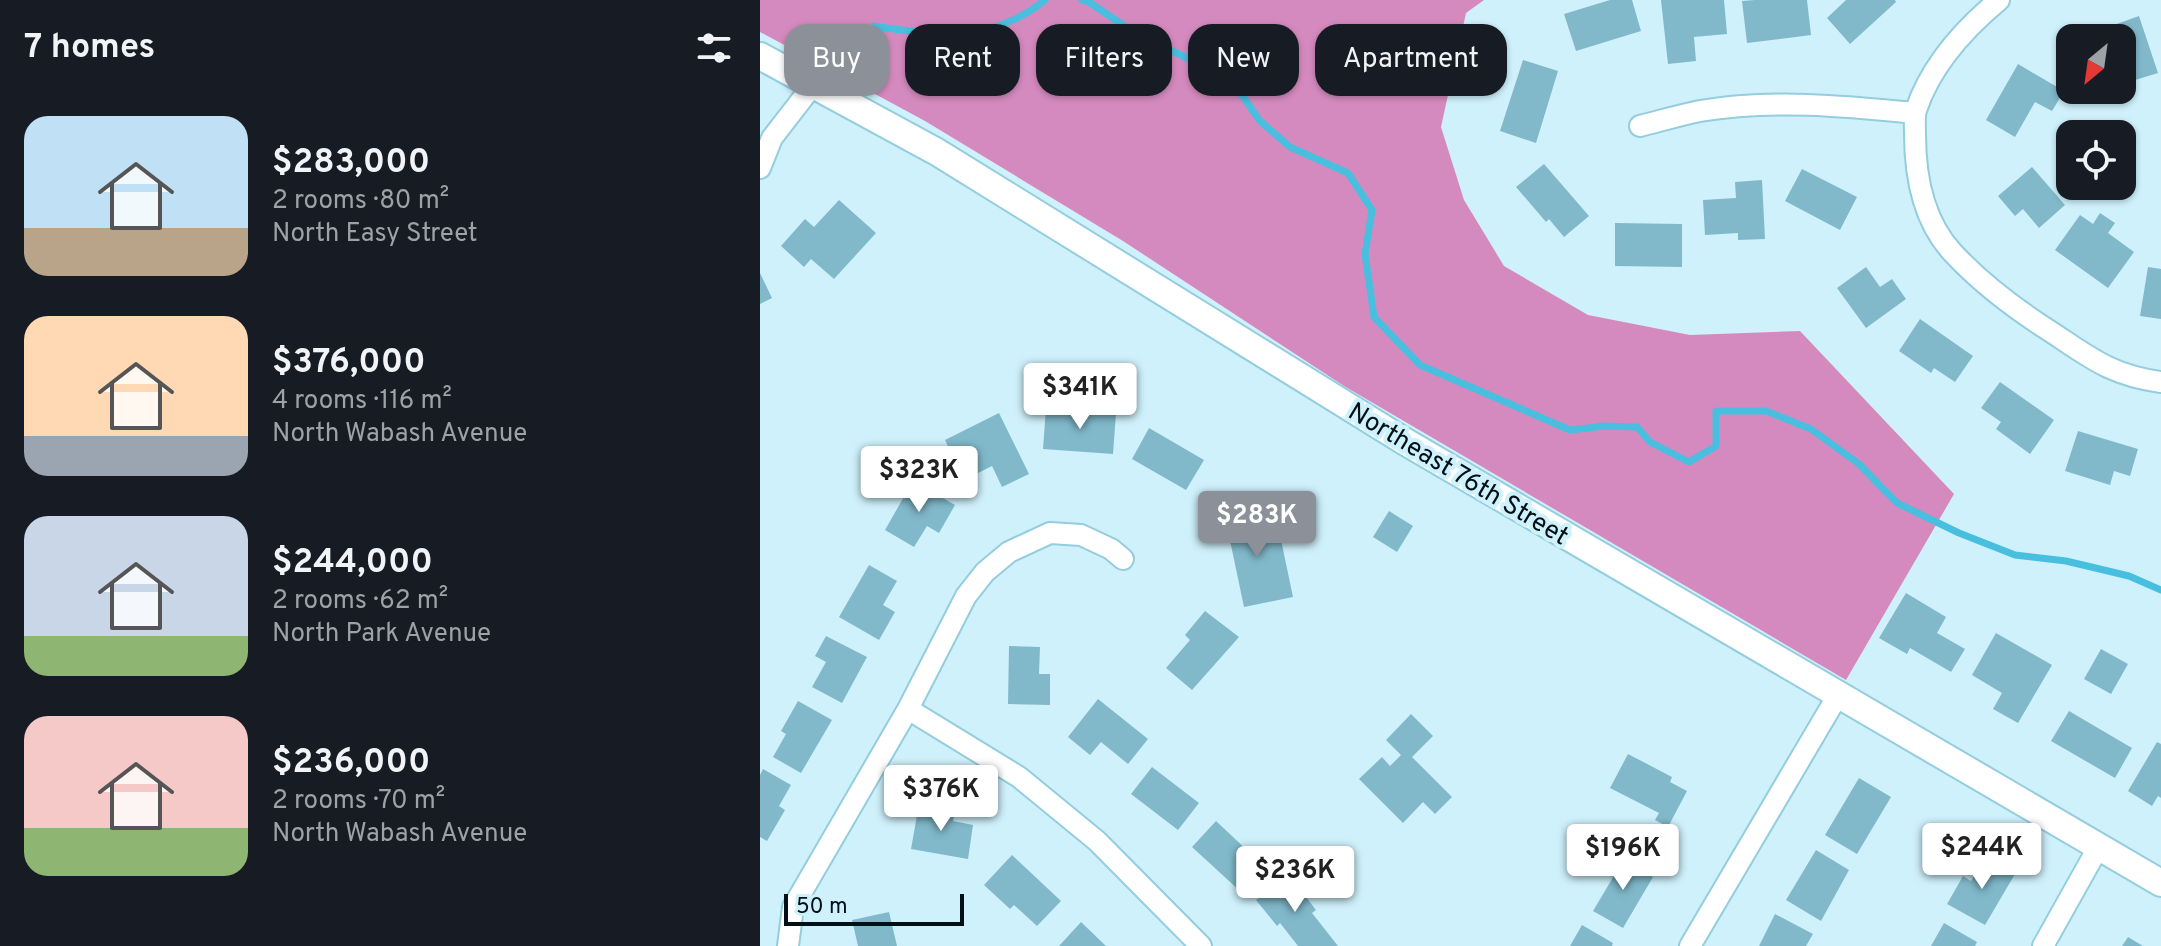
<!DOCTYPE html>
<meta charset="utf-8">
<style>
:root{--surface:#171b24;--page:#242831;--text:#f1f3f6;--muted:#9ea1a6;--accent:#8c9099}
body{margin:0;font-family:Overpass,sans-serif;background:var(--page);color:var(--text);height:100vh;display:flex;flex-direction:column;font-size:30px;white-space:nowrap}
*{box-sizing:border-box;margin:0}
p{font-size:26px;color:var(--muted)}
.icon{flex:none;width:44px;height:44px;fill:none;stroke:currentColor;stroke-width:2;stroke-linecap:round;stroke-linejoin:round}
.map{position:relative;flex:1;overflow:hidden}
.sheet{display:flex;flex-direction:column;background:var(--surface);width:760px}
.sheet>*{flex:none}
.top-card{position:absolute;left:24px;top:24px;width:760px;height:72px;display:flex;gap:16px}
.needle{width:52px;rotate:209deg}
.buttons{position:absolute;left:1296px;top:24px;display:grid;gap:16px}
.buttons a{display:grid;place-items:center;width:80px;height:80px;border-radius:16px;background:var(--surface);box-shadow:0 2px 6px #0004;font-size:40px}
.scale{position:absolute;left:24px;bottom:20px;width:180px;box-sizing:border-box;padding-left:8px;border:4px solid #001016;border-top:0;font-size:22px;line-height:28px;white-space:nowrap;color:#001016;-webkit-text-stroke:6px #cff1fc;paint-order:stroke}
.price{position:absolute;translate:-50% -68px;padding:0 18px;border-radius:8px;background:#fff;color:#222;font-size:26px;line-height:52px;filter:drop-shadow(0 2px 4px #0008)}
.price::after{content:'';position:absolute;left:50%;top:48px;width:24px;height:18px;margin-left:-12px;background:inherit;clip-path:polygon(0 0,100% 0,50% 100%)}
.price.active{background:var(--accent);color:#fff}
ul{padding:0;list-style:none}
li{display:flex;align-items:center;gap:24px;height:200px;padding:0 24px}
li span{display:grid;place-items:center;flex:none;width:224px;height:160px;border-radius:24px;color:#555}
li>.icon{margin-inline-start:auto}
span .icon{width:96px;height:96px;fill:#fffc;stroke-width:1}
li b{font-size:34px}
h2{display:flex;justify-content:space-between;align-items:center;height:96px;padding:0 24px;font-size:34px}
.tag{padding:0 28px;border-radius:24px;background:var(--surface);box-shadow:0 2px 6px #0004;font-size:28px;line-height:72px}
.tag.active{background:var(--accent);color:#fff}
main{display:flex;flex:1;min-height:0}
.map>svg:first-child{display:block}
</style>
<main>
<section class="sheet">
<h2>7 homes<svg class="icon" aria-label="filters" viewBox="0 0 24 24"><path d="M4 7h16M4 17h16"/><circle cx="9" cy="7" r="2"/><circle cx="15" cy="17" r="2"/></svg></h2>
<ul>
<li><span style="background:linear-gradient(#bfe0f5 70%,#b9a48a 0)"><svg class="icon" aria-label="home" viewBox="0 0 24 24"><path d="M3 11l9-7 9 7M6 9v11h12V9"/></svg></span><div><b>$283,000</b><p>2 rooms · 80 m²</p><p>North Easy Street</p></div></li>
<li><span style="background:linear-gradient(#ffd9b3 75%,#9aa5b1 0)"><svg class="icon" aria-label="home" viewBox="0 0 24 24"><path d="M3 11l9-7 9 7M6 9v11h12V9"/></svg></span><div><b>$376,000</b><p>4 rooms · 116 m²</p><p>North Wabash Avenue</p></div></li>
<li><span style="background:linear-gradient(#c9d6e8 75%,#8fb573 0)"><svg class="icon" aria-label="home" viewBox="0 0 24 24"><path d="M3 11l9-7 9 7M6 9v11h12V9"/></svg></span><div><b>$244,000</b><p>2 rooms · 62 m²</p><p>North Park Avenue</p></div></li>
<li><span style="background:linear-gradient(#f6c9c9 70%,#8fb573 0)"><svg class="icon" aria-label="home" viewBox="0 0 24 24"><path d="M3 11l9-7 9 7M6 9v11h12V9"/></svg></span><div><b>$236,000</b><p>2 rooms · 70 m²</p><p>North Wabash Avenue</p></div></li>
</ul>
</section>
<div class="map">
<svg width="1401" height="946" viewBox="0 0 1401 946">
<rect width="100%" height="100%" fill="#cff1fc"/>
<path fill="#d58abf" d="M 0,0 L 724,0 L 706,13 L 681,127 L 704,200 L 744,266 L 828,315 L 930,335 L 1040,331 L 1194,494 L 1086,680 L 584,386 L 363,241 L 165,121 L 0,32 Z"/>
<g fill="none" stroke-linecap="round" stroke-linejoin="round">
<path stroke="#48bfde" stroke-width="7" d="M 322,0 L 329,2 L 375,33 L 427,58 L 482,95 L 500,121 L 530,147 L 588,173 L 612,210 L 605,254 L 614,317 L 660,365 L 810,430 L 844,426 L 877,427 L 890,442 L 929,462 L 956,446 L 956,411 L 1006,411 L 1051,429 L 1099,464 L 1137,503 L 1199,533 L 1255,555 L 1306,561 L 1369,576 L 1401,590
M 114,26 C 177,36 232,43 285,0"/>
</g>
<path fill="#81b9ca" d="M 850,0 L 872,0 L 881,31 L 816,51 L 804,14 Z
M 901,0 L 964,0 L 967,34 L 934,37 L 936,61 L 908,64 Z
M 995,0 L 1047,0 L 1051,35 L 987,43 L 982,1 Z
M 1086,0 L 1135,0 L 1136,2 L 1090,44 L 1067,18 Z
M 1379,16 L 1398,73 L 1362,84 L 1362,38 L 1343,37 L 1354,34 L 1351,26 Z
M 763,60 L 798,71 L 776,143 L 740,131 Z
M 1258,64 L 1304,91 L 1292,111 L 1275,102 L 1255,137 L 1226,120 Z
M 784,164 L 829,216 L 804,237 L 789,219 L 786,222 L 756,187 Z
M 1272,167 L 1305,205 L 1279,228 L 1263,209 L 1255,216 L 1238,196 Z
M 1042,169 L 1097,197 L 1080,230 L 1025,201 Z
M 1002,180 L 1005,239 L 978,240 L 978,233 L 945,235 L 943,200 L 976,198 L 975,182 Z
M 79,200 L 116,233 L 74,279 L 51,259 L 44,267 L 21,246 L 45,219 L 54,227 Z
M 1340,213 L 1355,223 L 1348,233 L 1374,252 L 1348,288 L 1295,250 L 1320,215 L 1333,224 Z
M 855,223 L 922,224 L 922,267 L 855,266 Z
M 1106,267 L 1120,287 L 1132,279 L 1146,299 L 1106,328 L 1077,288 Z
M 1388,267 L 1401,269 L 1401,319 L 1380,316 Z
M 0,273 L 12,298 L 0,304 Z
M 1160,319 L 1213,356 L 1195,382 L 1174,368 L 1171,373 L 1139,351 Z
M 1240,382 L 1294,420 L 1270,454 L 1236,429 L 1241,422 L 1221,408 Z
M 286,408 L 356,413 L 353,454 L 283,449 Z
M 239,413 L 269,474 L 242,487 L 232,466 L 204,480 L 185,440 Z
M 389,428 L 444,460 L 426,490 L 372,459 Z
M 1318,431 L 1378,449 L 1370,476 L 1354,471 L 1350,485 L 1305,471 Z
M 153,481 L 195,505 L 179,533 L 167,526 L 154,547 L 125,530 Z
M 497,504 L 504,538 L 520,535 L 533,597 L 484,607 L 464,512 Z
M 629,511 L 653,526 L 637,552 L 613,537 Z
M 109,565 L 137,581 L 123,605 L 135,612 L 119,640 L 79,617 Z
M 1146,593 L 1186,617 L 1177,633 L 1205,649 L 1191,672 L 1150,648 L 1147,654 L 1119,638 Z
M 445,611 L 479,637 L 432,690 L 406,668 L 430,640 L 425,635 Z
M 1236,633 L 1292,665 L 1258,723 L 1233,709 L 1242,693 L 1212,675 Z
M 66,636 L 107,657 L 82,703 L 52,687 L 66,662 L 55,656 Z
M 249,646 L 280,647 L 279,674 L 290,674 L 290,705 L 248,704 Z
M 1341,649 L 1368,664 L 1351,694 L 1324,679 Z
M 338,699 L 388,739 L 368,764 L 341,742 L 330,755 L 308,737 Z
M 38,701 L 72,720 L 41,773 L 13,757 L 26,734 L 21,731 Z
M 1309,711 L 1372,748 L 1355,778 L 1291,741 Z
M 651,714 L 673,736 L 652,757 L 692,797 L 675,814 L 663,802 L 643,823 L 599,779 L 622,757 L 630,766 L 641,755 L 626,740 Z
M 1397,742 L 1401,744 L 1401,798 L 1398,796 L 1392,806 L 1368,791 Z
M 868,754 L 912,777 L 910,782 L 927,791 L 908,827 L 895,820 L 899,813 L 850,788 Z
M 392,767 L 439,803 L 418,830 L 371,794 Z
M 3,769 L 31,785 L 19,806 L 25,810 L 7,841 L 0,837 L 0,775 Z
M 1099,778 L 1131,797 L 1097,854 L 1065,835 Z
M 159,804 L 195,810 L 193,821 L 213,825 L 208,859 L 151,849 Z
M 456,821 L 505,867 L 481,892 L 432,847 Z
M 1056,850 L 1089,870 L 1061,921 L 1026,900 Z
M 252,855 L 301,901 L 277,926 L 254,905 L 250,909 L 224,885 Z
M 855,855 L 893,877 L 863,928 L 833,911 L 855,874 L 847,869 Z
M 1225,857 L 1255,874 L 1225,925 L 1187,904 L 1203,876 L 1211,881 Z
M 529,875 L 556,910 L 552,913 L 578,946 L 538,946 L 520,923 L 517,926 L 496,900 Z
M 129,912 L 137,946 L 98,946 L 92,920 Z
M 1015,914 L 1053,934 L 1046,946 L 999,946 Z
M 321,922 L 346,946 L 299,946 Z
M 1184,923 L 1217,942 L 1215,946 L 1171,946 Z
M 822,925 L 853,943 L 852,946 L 810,946 Z
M 1368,937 L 1383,946 L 1362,946 Z"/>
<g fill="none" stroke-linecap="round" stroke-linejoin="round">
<g stroke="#94cdde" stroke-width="24">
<path id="minor" d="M 1239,0 C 1204,29 1171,65 1156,110 C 1154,117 1155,126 1155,134 C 1155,176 1163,221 1193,253 C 1219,281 1250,305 1282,326 C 1326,354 1347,375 1401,382
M 880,126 C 900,121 920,115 940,111 C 1011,99 1084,106 1155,113
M 0,168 L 12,138 L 53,85
M 148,709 L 259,777 L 337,841 L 441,946
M 28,946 L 33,907 L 148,709 L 206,596 L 225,572 L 249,552 L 290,533 L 321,535 L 351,549 L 363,559
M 930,946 L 1078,695
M 1283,946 L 1339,846"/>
</g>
<g stroke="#94cdde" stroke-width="30">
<path id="tertiary" d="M 0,56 L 177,152 L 644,441 L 1401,883"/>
</g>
<use href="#minor" stroke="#fff" stroke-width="20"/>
<use href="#tertiary" stroke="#fff" stroke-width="26"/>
</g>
<g text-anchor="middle" stroke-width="8" stroke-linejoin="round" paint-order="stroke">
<g font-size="26" fill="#001016" stroke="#cff1fc">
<text transform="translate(699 473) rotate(31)" y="9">Northeast 76th Street</text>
</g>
</g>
</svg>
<div class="buttons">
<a><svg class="needle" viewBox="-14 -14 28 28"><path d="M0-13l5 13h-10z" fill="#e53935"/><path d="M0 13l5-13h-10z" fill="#9ea1a6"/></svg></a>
<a><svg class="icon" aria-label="locate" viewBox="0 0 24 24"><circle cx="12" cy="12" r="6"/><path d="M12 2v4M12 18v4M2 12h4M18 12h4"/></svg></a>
</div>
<div class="scale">50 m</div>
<b class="price" style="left:320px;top:431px">$341K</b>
<b class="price" style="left:159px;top:514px">$323K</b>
<b class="price active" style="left:497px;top:559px">$283K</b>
<b class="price" style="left:181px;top:833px">$376K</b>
<b class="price" style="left:1222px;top:891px">$244K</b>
<b class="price" style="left:863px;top:892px">$196K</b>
<b class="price" style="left:535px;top:914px">$236K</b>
<div class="top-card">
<a class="tag active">Buy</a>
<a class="tag">Rent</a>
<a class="tag">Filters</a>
<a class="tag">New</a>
<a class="tag">Apartment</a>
</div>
</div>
</main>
